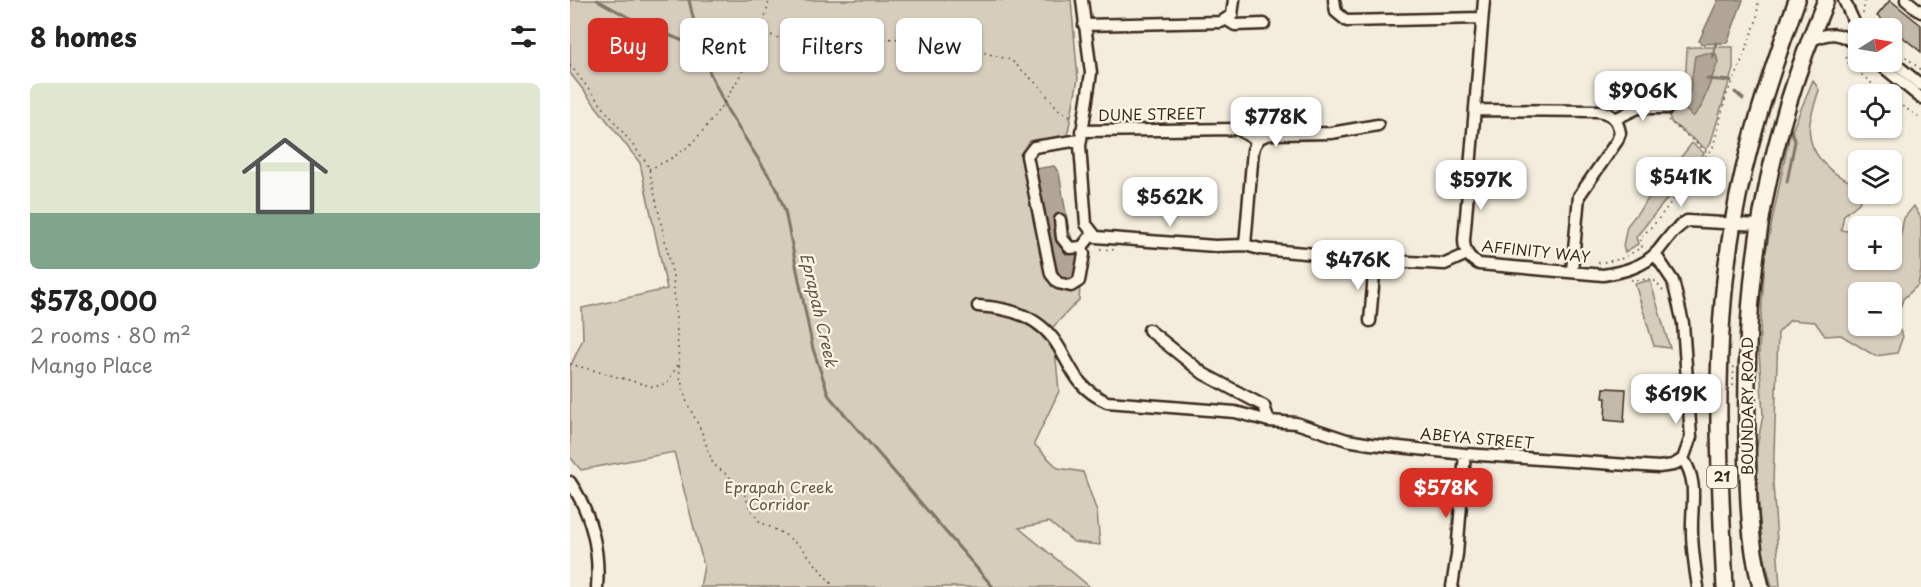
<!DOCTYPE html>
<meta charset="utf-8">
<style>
:root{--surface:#fff;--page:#f6f6f6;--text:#222;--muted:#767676;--accent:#d93025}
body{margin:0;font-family:"Playpen Sans",sans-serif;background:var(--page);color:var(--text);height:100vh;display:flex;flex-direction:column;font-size:22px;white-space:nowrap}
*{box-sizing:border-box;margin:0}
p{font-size:20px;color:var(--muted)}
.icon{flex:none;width:33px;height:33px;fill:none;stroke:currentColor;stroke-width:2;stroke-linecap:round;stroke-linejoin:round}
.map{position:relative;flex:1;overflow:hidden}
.details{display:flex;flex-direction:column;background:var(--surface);width:570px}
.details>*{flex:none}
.hud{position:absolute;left:18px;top:18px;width:570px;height:54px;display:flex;gap:12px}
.needle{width:39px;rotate:79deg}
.buttons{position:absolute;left:1278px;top:18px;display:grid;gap:12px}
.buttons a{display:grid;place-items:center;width:54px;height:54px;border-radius:9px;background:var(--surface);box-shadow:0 2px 4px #0004;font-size:30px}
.price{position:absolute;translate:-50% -51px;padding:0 14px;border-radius:12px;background:#fff;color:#222;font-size:20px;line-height:39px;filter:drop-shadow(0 2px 3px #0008)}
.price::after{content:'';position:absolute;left:50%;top:36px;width:18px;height:14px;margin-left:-9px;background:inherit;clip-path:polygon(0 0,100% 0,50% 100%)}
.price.current{background:var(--accent);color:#fff}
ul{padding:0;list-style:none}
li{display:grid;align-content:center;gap:12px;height:318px;padding:0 30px}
li span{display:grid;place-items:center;height:186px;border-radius:9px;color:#555}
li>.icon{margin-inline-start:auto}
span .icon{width:108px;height:108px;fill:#fffc;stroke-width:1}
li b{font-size:26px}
h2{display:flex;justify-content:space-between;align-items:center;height:72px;padding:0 30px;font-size:26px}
.chip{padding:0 21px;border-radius:9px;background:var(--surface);box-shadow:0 2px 4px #0004;font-size:21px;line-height:54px}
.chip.current{background:var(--accent);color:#fff}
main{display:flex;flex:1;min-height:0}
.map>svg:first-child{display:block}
</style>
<main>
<section class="details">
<h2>8 homes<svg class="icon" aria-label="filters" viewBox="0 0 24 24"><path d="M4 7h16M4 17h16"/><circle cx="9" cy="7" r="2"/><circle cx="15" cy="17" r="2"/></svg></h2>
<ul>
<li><span style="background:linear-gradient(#dfe7d0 70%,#7fa58c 0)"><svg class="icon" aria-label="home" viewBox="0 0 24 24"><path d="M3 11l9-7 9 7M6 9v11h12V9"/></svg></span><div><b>$578,000</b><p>2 rooms · 80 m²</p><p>Mango Place</p></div></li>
</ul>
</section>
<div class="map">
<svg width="1351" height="587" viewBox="0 0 1351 587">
<rect width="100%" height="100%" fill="#f4eddd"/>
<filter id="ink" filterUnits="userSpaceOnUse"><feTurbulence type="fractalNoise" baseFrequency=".0167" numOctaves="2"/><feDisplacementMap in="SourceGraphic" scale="12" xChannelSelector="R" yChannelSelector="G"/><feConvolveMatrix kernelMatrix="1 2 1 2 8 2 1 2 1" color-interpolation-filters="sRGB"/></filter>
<g filter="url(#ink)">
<path fill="#d6cdbd" stroke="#887c6e" stroke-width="1.5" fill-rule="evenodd" d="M 0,0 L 501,0 L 508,79 L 497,137 C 479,140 461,140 451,157 L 478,274 L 500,291 L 510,287 L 509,300 L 483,327 L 489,391 L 464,444 L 488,468 L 513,472 L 527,512 L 530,545 L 504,542 L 479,522 L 449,528 L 520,587 L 130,587 L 134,566 L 104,452 L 11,470 L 0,457 L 0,367 L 13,339 L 12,308 L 97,289 L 70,163 L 0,73 Z
M 1123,47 L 1163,47 L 1163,69 L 1140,145 L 1136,149 L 1101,122 L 1099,114 L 1115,90 L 1117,48 Z
M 1243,80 L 1249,90 C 1246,100 1242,111 1240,122 C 1235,153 1262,177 1288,184 L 1288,194 L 1292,194 L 1289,203 L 1274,215 L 1271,230 L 1288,233 L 1288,260 L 1322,260 L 1322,235 L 1330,237 L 1334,218 L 1344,206 L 1351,218 L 1351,270 L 1348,285 L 1333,299 L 1325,323 L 1333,336 L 1327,353 L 1305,356 L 1271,335 L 1255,336 L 1245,322 L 1220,320 L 1208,333 L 1203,483 L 1210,587 L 1202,587 L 1191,543 L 1186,452 L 1193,415 L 1189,351 L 1195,256 L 1219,138 ZM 1322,292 L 1322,326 L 1288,326 L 1288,292 Z
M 1122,143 L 1134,153 L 1066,237 L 1068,244 L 1055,252 L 1053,246 L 1057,226 Z
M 1080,280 L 1100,348 L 1084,346 L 1065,284 Z"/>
<path fill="#b0a596" stroke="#817466" stroke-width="1.5" d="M 1148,0 L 1173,0 L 1157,43 L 1131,44 L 1129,41 Z
M 1136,53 L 1146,54 L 1148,62 L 1131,107 L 1123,117 L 1111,105 L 1120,91 L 1125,56 Z
M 484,166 L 489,173 L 499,231 L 510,258 L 509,274 L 501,282 L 490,278 L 485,269 L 464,169 Z"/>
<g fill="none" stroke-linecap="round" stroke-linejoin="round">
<path stroke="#817466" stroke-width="3" d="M 27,0 L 67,22 L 130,48
M 119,0 L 130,48 L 140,73 L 158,111 L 206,187 L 215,211 L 243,349 L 259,396 L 423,587
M 1143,57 L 1146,43
M 1137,79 L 1161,81
M 1165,92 L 1173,99
M 1217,182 L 1225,141 L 1221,130"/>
</g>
<path fill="#c3b9aa" stroke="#3b2a1e" stroke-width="1.5" d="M 1320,0 L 1351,25 L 1351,52 L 1307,16 Z
M 1034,388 L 1056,389 L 1054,422 L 1035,420 L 1036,398 L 1033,398 Z"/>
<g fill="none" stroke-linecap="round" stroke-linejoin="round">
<g stroke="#3b2a1e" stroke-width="15">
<path id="minor" d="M 512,0 L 521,73 L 510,146 L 516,224 L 526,237 L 645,246 L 675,245 L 690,249 L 790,258 L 805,263 L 821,261 L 875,264 L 897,254
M 764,0 L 766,12 L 777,21 L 912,18
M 914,0 L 894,240 C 894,251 899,259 909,264 L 1033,275 C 1052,272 1074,267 1088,251 C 1097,240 1104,228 1117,221 L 1188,225
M 1274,0 L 1288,31
M 1336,0 L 1351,12
M 657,20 L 665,25 L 694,24
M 514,25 L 651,22 L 662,15 L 664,0
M 1238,42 C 1259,31 1270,31 1288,46
M 1322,61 L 1351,85
M 1307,62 L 1351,98
M 905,110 L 1028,111 C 1042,113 1048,120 1050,133 L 1047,141 L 1009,196 L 1002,271
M 1045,119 L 1068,108 L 1098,108
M 511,131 L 668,129 L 687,141
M 510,140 L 464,147 L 457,156 L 481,274 L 488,283 L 501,286 L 509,281 L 514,254 L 512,247
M 490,220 L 492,238 L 500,248 L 512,247 L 523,233
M 675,245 L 683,150 C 687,139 691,135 703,134 L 761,133 L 808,125
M 1085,254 L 1103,281 L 1113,323 L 1121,437 L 1113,459 C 1129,482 1121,505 1122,531 C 1122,550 1125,568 1128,587
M 408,306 C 442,308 472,317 490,349 C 504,374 509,389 537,402 L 665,412 L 699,421 L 726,423 L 777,440 L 801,444 L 895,454 L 1089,467 L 1103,465 L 1113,459
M 800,321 L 805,263
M 579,330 L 634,374 L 694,406 L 699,421
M 0,482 C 21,513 30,550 27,587
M 882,587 L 887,554 L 895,454"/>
</g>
<g stroke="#3b2a1e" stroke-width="20">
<path id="highway" d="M 1155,587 C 1149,467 1142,342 1163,223 C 1176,146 1201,73 1227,0
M 1191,587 C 1178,536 1178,486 1177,434 C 1174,277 1194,145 1256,0"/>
</g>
<path stroke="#3b2a1e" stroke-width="1.5" stroke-dasharray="1.5 4.5" stroke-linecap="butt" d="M 1293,14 L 1295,0
M 1297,24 L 1301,28
M 190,31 L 219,42 L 348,38 L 370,56 L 390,57 L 408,51 L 441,60 L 469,86 L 488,109 L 502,117
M 1322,45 L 1351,70
M 1279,52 L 1276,56 L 1278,63 L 1314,94
M 0,65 L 76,162 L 79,169 L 103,276 L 110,377 L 117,403 L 131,430 L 143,464 L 172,487 L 180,509 L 190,522 L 214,534 L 234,550 L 264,587
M 1322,100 L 1351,118
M 1098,120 L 1138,153
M 79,169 C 94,163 112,153 123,142 C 155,108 191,46 199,0
M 530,249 L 546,250
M 802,250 L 812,251
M 1051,259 L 1072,247 L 1070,238 L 1086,222 L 1143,147 L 1157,93 L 1166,76 L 1187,19 L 1188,0
M 1028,263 L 1051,259
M 1061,280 L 1083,279 L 1094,292
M 0,364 L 84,387 L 97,383 L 109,363
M 1128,379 L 1128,374 L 1132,374 L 1135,381
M 1163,386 L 1164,362"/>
<use href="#minor" stroke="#fcf5e5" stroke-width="10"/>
<use href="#highway" stroke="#fcf5e5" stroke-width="15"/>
</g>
</g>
<g text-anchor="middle" stroke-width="4.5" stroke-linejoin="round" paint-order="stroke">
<rect fill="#fcf5e5" stroke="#75675a" stroke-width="1.5" x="1137" y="466" width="30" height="22" rx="4.5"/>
<g font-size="14" font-weight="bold" fill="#3b2a1e">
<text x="1152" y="482">21</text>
</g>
<g font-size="15" fill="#3b2a1e" stroke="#fcf5e5">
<text transform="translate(582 115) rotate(-1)" y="5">DUNE STREET</text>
<text transform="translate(966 252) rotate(6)" y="5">AFFINITY WAY</text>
<text transform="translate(1178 406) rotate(-90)" y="5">BOUNDARY ROAD</text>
<text transform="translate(907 439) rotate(5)" y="5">ABEYA STREET</text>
</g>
<g font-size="15" fill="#625346" stroke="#fcf5e5">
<text x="209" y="493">Eprapah Creek<tspan x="209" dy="17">Corridor</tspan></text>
</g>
<g font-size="16" font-style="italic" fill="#645548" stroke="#fcf5e5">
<text transform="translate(249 310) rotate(77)" y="6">Eprapah Creek</text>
</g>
</g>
</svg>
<div class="buttons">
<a><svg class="needle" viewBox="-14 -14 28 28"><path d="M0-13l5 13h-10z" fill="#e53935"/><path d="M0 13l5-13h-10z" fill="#767676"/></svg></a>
<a><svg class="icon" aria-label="locate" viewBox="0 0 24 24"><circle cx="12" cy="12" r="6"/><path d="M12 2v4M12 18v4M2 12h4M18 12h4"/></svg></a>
<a><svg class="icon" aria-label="layers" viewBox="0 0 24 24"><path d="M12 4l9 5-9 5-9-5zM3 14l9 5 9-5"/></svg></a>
<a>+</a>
<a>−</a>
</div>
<b class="price" style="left:1073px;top:122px">$906K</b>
<b class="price" style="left:706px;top:148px">$778K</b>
<b class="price" style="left:1111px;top:208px">$541K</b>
<b class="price" style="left:911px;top:211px">$597K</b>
<b class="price" style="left:600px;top:228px">$562K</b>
<b class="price" style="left:788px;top:291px">$476K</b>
<b class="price" style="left:1106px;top:425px">$619K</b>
<b class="price current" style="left:876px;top:519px">$578K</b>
<div class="hud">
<a class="chip current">Buy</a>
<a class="chip">Rent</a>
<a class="chip">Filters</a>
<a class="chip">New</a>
</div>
</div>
</main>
